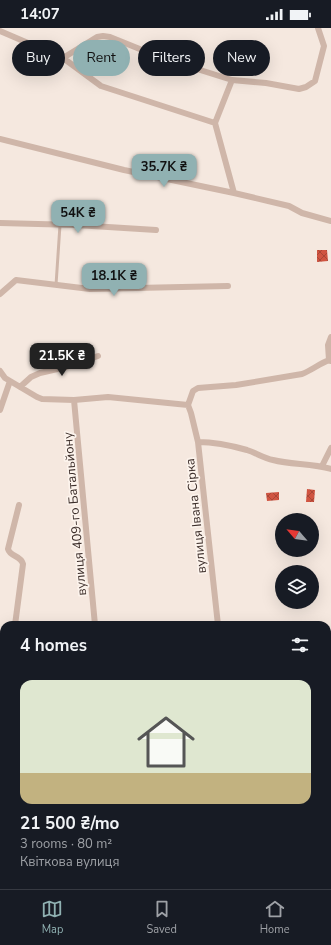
<!DOCTYPE html>
<meta charset="utf-8">
<style>
:root{--surface:#171b24;--page:#20242c;--text:#f1f3f6;--muted:#9ea1a6;--line:#363941;--accent:#90b1b2}
body{margin:0;font-family:"Nunito Sans",sans-serif;background:var(--page);color:var(--text);height:100vh;display:flex;flex-direction:column;font-size:15px;white-space:nowrap}
*{box-sizing:border-box;margin:0}
p{font-size:13px;color:var(--muted)}
.icon{flex:none;width:22px;height:22px;fill:none;stroke:currentColor;stroke-width:2;stroke-linecap:round;stroke-linejoin:round}
.map{position:relative;flex:1;overflow:hidden}
.panel{position:absolute;left:0px;top:593px;width:331px;height:268px;display:flex;flex-direction:column;background:var(--surface);border-radius:12px 12px 0 0;box-shadow:0 4px 16px #0002}
.panel>*{flex:none}
.hud{position:absolute;left:12px;top:12px;width:307px;height:36px;display:flex;gap:8px}
.needle{width:26px;rotate:298deg}
.controls{position:absolute;left:275px;top:485px;display:grid;gap:8px}
.controls a{display:grid;place-items:center;width:44px;height:44px;border-radius:50%;background:var(--surface);box-shadow:0 4px 16px #0002;font-size:20px}
.price{position:absolute;translate:-50% -34px;padding:0 9px;border-radius:8px;background:var(--accent);color:#111;font-size:13px;line-height:26px;filter:drop-shadow(0 1px 2px #0008)}
.price::after{content:'';position:absolute;left:50%;top:24px;width:12px;height:9px;margin-left:-6px;background:inherit;clip-path:polygon(0 0,100% 0,50% 100%)}
.price.on{background:#222;color:#fff}
ul{padding:0;list-style:none}
li{display:grid;align-content:center;gap:8px;height:212px;padding:0 20px}
li span{display:grid;place-items:center;height:124px;border-radius:12px;color:#555}
li>.icon{margin-inline-start:auto}
span .icon{width:72px;height:72px;fill:#fffc;stroke-width:1}
li b{font-size:17px}
h2{display:flex;justify-content:space-between;align-items:center;height:48px;padding:0 20px;font-size:17px}
.chip{padding:0 14px;border-radius:18px;background:var(--surface);box-shadow:0 4px 16px #0002;font-size:14px;line-height:36px}
.chip.on{background:var(--accent);color:#111}
.status{display:flex;justify-content:space-between;align-items:center;height:28px;padding:0 20px;background:var(--surface);direction:ltr}
.status svg{height:11px;fill:currentColor}
.dock{display:flex;justify-content:space-around;align-items:center;height:56px;border-top:1px solid var(--line);background:var(--surface);font-size:11px;color:var(--muted)}
.dock a{display:grid;justify-items:center;gap:2px}
.dock .on{color:var(--accent)}
.map>svg:first-child{display:block}
</style>
<div class="status"><b>14:07</b><svg viewBox="0 0 49 12"><path d="M0 12V9h3v3zM5 12V6h3v6zM10 12V3h3v9zM15 12V0h3v12zM26 1h20v11H26zM47 4h2v5h-2z"/></svg></div>
<div class="map">
<svg width="331" height="861" viewBox="0 0 331 861">
<defs>
<pattern id="building-cross-hatch" width="8" height="8" patternUnits="userSpaceOnUse"><rect width="8" height="8" fill="#d05441"/><path d="M0 0l8 8M0 8l8-8" fill="none" stroke="#aa4636"/></pattern>
</defs>
<rect width="100%" height="100%" fill="#f5e8df"/>
<path fill="url(#building-cross-hatch)" d="M 317,222 L 327,222 L 328,233 L 317,234 Z
M 307,461 L 315,462 L 314,474 L 306,474 Z
M 279,464 L 279,472 L 267,473 L 266,465 Z"/>
<g fill="none" stroke-linecap="round" stroke-linejoin="round">
<path stroke="#cfb6a9" stroke-width="3" d="M 56,257 L 60,197
M 0,795 L 4,794"/>
<path stroke="#cfb6a9" stroke-width="6" d="M 0,3 L 63,30 L 101,58 L 215,95 L 234,165
M 63,30 L 97,9 L 103,8 L 110,9 L 162,30 L 232,52
M 215,95 L 232,52 L 266,55 L 299,61 L 306,59 L 315,53 L 324,18 L 318,0
M 0,111 L 124,142 L 234,165 L 289,178 L 302,185 L 331,193
M 0,195 L 76,197 L 156,202
M 0,266 L 16,252 L 90,261 L 228,258
M 331,309 L 328,317 L 329,332 L 331,333
M 0,343 L 5,350 L 37,369 L 42,371 L 74,372 L 108,369 L 188,377
M 20,359 L 31,349 L 40,345 L 66,339 L 98,328
M 74,372 L 95,597
M 188,377 L 191,385 L 198,414 L 218,597
M 188,377 L 193,363 L 198,360 L 236,357 L 302,346 C 312,342 319,336 329,332
M 0,382 L 10,353
M 198,414 C 212,414 233,418 247,422 C 256,425 264,430 273,432 C 292,437 312,435 331,441
M 322,438 L 331,420
M 15,597 L 23,536 C 21,527 10,529 8,521 L 19,477
M 327,621 L 331,621
M 0,626 L 4,627
M 327,757 L 331,724
M 0,836 L 4,837
M 327,842 L 331,861
M 59,857 L 72,861
M 255,857 L 256,861
M 32,861 L 33,857
M 102,861 L 110,857"/>
</g>
<g text-anchor="middle" stroke-width="3.5" stroke-linejoin="round" paint-order="stroke">
<g font-size="13" fill="#3b2d29" stroke="#fcf3ec">
<text transform="translate(74 486) rotate(-95)" y="5">вулиця 409-го Батальйону</text>
<text transform="translate(195 488) rotate(-96)" y="5">вулиця Івана Сірка</text>
</g>
</g>
</svg>
<div class="controls">
<a><svg class="needle" viewBox="-14 -14 28 28"><path d="M0-13l5 13h-10z" fill="#e53935"/><path d="M0 13l5-13h-10z" fill="#9ea1a6"/></svg></a>
<a><svg class="icon" aria-label="layers" viewBox="0 0 24 24"><path d="M12 4l9 5-9 5-9-5zM3 14l9 5 9-5"/></svg></a>
</div>
<b class="price" style="left:164px;top:160px">35.7K ₴</b>
<b class="price" style="left:78px;top:206px">54K ₴</b>
<b class="price" style="left:114px;top:269px">18.1K ₴</b>
<b class="price on" style="left:62px;top:349px">21.5K ₴</b>
<div class="hud">
<a class="chip">Buy</a>
<a class="chip on">Rent</a>
<a class="chip">Filters</a>
<a class="chip">New</a>
</div>
<section class="panel">
<h2>4 homes<svg class="icon" aria-label="filters" viewBox="0 0 24 24"><path d="M4 7h16M4 17h16"/><circle cx="9" cy="7" r="2"/><circle cx="15" cy="17" r="2"/></svg></h2>
<ul>
<li><span style="background:linear-gradient(#dfe7d0 75%,#c2b280 0)"><svg class="icon" aria-label="home" viewBox="0 0 24 24"><path d="M3 11l9-7 9 7M6 9v11h12V9"/></svg></span><div><b>21 500 ₴/mo</b><p>3 rooms · 80 m²</p><p>Квіткова вулиця</p></div></li>
</ul>
</section>
</div>
<nav class="dock">
<a class="on"><svg class="icon" aria-label="map" viewBox="0 0 24 24"><path d="M3 6l6-2 6 2 6-2v14l-6 2-6-2-6 2zM9 4v14M15 6v14"/></svg>Map</a>
<a><svg class="icon" aria-label="saved" viewBox="0 0 24 24"><path d="M7 4h10v16l-5-4-5 4z"/></svg>Saved</a>
<a><svg class="icon" aria-label="home" viewBox="0 0 24 24"><path d="M3 11l9-7 9 7M6 9v11h12V9"/></svg>Home</a>
</nav>
